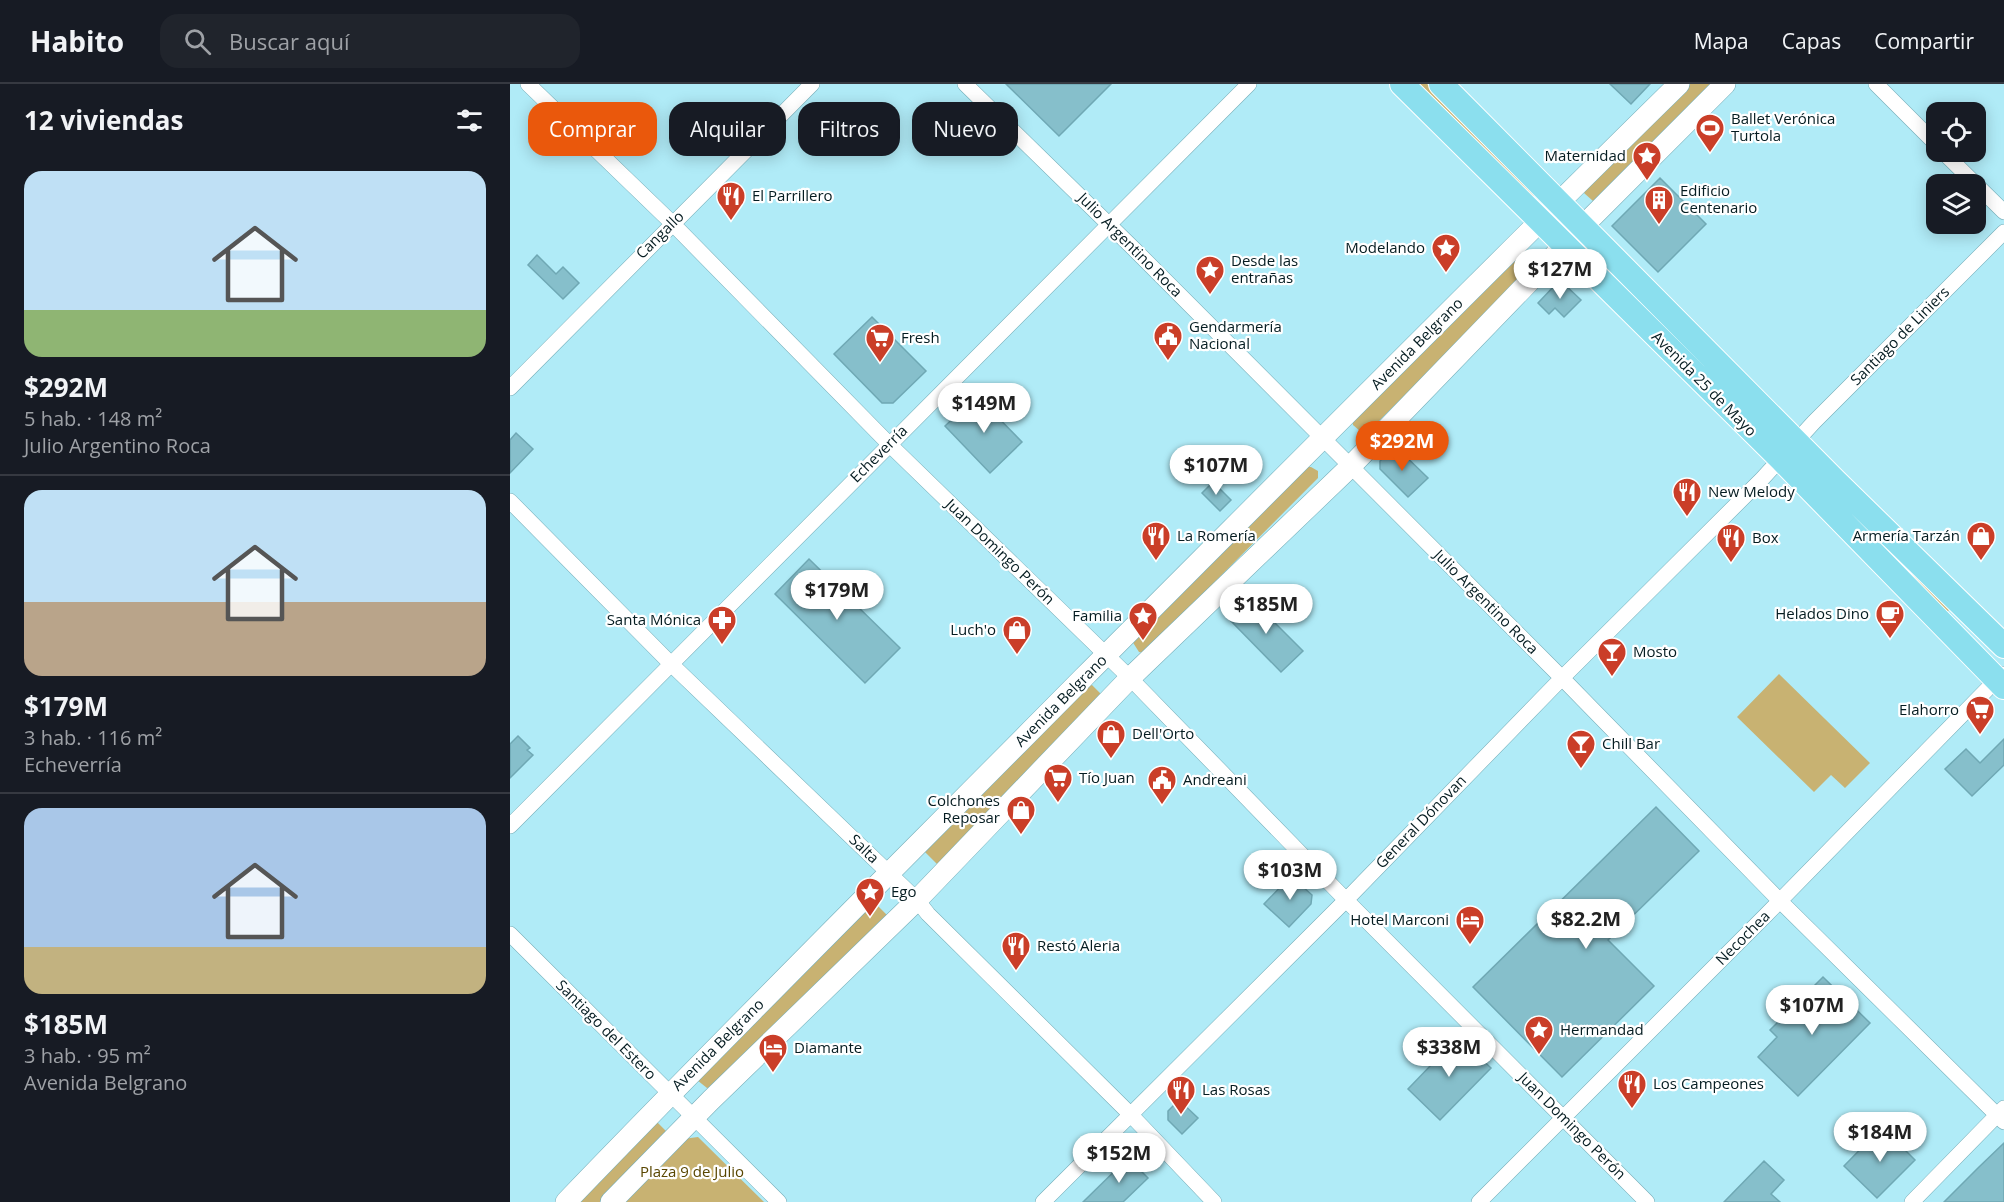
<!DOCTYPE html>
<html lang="es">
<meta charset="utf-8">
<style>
:root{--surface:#171b24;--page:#20242c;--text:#f1f3f6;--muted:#9ea1a6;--line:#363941;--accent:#ea580c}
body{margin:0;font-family:"Open Sans",sans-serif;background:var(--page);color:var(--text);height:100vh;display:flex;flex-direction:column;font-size:22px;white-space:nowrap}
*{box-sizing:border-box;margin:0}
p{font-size:20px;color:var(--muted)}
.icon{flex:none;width:33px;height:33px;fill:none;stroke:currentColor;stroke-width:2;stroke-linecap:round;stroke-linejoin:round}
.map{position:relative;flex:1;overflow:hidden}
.side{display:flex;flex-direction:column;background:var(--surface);width:510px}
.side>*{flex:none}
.guide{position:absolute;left:18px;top:18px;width:570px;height:54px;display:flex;gap:12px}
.fabs{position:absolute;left:1416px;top:18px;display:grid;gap:12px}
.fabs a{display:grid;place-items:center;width:60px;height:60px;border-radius:12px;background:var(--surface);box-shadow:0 3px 15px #0003;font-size:30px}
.price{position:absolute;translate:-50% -51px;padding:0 14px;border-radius:21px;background:#fff;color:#222;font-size:20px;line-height:39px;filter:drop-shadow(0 2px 3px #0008)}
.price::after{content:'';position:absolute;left:50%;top:36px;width:18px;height:14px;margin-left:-9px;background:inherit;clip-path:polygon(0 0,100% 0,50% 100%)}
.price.current{background:var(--accent);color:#fff}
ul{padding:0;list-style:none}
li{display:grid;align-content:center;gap:12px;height:318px;padding:0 24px}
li+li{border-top:2px solid var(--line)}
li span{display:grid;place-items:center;height:186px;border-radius:18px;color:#555}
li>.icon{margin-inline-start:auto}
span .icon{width:108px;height:108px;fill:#fffc;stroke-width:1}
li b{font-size:26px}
h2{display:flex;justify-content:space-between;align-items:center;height:72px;padding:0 24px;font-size:26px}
.chip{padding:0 21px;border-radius:18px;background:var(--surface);box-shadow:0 3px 15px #0003;font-size:21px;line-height:54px}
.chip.current{background:var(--accent);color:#fff}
header{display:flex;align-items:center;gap:36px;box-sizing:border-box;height:84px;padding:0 30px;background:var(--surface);border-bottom:2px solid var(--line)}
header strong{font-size:28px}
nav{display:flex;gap:33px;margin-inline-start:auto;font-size:21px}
.search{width:420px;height:54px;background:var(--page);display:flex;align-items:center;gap:15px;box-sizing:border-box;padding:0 21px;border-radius:18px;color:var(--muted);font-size:22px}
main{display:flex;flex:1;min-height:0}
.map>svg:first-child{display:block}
</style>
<header>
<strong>Habito</strong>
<div class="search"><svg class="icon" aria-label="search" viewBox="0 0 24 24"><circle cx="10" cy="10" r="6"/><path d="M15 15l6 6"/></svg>Buscar aquí</div>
<nav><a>Mapa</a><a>Capas</a><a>Compartir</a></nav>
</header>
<main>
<section class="side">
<h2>12 viviendas<svg class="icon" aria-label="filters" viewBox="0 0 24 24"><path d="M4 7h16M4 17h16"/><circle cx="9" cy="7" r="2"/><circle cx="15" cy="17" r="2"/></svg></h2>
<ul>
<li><span style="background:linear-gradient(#bfe0f5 75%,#8fb573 0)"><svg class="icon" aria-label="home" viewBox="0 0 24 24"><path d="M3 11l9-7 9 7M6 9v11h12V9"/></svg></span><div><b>$292M</b><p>5 hab. · 148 m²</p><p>Julio Argentino Roca</p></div></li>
<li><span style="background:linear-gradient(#bfe0f5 60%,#b9a48a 0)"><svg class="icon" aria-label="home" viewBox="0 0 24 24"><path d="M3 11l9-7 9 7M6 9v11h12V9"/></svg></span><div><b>$179M</b><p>3 hab. · 116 m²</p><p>Echeverría</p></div></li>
<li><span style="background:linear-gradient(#a9c7e8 75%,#c2b280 0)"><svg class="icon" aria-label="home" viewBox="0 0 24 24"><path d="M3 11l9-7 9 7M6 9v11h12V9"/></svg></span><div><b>$185M</b><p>3 hab. · 95 m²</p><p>Avenida Belgrano</p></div></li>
</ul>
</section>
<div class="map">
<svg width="1494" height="1118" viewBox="0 0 1494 1118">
<rect width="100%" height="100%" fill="#b0ebf7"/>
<path fill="#c8b272" d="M 907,0 L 917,0 L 1025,110 L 1021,115 Z
M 1179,0 L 1203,0 L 1083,117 L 1074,109 L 1077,103 Z
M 1013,165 L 1025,170 L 1026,179 L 858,348 L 850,347 L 843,341 L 842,335 Z
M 796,383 L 801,383 L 808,387 L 808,394 L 634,569 L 629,568 L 622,557 Z
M 1300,387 L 1441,524 L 1436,529 Z
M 1269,590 L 1360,679 L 1335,704 L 1321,691 L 1304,708 L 1227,633 Z
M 582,601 L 592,611 L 429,782 L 414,767 L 576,603 Z
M 363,817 L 377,831 L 204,1002 L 197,1004 L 187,996 Z
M 145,1036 L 158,1049 L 92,1118 L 65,1118 Z
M 188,1053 L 254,1118 L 112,1118 L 173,1055 Z"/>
<path fill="#86bfcb" stroke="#6fa8b4" stroke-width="1.5" d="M 496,0 L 601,0 L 549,52 Z
M 1100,0 L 1140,0 L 1121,20 Z
M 1150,94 L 1196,140 L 1148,188 L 1102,142 Z
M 27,171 L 46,190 L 53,183 L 69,199 L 53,215 L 18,181 Z
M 1047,199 L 1053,199 L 1071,216 L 1054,233 L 1045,224 L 1039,230 L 1028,219 Z
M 362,233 L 416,287 L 383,319 L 372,319 L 324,270 Z
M 467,312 L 512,358 L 480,389 L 435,342 Z
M 6,349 L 23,365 L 0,389 L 0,356 Z
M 885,362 L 918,394 L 898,413 L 870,385 L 870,377 Z
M 703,398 L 721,416 L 710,427 L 692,409 Z
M 299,475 L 390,564 L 355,599 L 265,510 Z
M 740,514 L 793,567 L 771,588 L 719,535 Z
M 8,652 L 20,664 L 17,666 L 23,671 L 0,694 L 0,660 Z
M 1494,655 L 1494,681 L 1462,712 L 1435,685 L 1456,665 L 1470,679 Z
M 1146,723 L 1189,767 L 1098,856 L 1144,902 L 1052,993 L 963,903 Z
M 781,792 L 802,811 L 801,820 L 779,843 L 754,820 Z
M 1313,893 L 1360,939 L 1288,1012 L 1248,973 L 1267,953 L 1260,946 Z
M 948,953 L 981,984 L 930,1036 L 898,1005 Z
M 669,1016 L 688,1034 L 672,1050 L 658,1036 L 658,1027 Z
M 1372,1043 L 1405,1076 L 1367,1114 L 1334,1082 Z
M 1494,1059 L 1494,1118 L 1434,1118 L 1469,1083 Z
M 618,1074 L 638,1094 L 613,1118 L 573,1118 Z
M 1254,1077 L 1274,1096 L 1261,1110 L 1270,1118 L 1214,1118 Z"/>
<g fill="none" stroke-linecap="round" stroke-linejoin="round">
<g stroke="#75aeb9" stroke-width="16">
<path id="street" d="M 18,0 L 162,139 L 379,360 L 620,594 L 836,816 L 1137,1118
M 455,0 L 624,165 L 1052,594 L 1270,817 L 1494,1038
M 1366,0 L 1426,60
M 1433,68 L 1494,128
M 0,304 L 302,0
M 0,417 L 161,580 L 407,816 L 418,830 L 620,1030 L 704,1118
M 0,742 L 739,0
M 0,850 L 269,1118
M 533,1118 L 836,816 L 1052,594 L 1252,395 L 1304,338 L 1494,148
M 969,1118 L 1255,832 L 1492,590
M 1402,1118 L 1494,1024"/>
</g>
<g stroke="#75aeb9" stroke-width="22">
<path id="secondary" d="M 56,1118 C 226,941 401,768 574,593 C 772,395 969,196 1169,0
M 101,1118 L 201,1016 L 407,816 L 620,594 L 840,383 L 1073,142 L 1215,0"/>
</g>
<g stroke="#fff" stroke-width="26">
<path id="primary" d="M 892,0 L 1271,375 L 1494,603
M 931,0 L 1325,397 L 1494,562"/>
</g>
<use href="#street" stroke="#fff" stroke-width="15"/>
<use href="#secondary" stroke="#fff" stroke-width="21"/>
<use href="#primary" stroke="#8bdfee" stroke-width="24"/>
</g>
<defs>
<g id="stadium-pin" transform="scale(1.5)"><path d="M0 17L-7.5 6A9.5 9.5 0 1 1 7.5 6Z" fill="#ca3e28" stroke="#fff"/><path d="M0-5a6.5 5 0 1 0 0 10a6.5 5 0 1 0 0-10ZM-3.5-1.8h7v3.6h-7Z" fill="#fff"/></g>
<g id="sight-pin" transform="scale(1.5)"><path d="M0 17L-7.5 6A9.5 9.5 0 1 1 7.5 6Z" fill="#ca3e28" stroke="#fff"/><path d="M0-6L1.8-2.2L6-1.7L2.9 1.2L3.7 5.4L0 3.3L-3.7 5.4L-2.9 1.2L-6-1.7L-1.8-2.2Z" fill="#fff"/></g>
<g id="restaurant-pin" transform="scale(1.5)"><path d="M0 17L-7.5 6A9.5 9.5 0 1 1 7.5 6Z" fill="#ca3e28" stroke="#fff"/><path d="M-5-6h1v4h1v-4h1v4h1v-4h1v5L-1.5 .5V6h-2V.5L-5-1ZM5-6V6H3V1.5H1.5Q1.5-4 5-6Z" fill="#fff"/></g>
<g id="building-pin" transform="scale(1.5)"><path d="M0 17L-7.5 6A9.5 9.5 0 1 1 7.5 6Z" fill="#ca3e28" stroke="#fff"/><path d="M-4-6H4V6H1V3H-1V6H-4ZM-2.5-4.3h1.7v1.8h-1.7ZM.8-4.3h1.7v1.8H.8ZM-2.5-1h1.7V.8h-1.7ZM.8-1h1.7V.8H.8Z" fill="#fff"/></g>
<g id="civic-pin" transform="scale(1.5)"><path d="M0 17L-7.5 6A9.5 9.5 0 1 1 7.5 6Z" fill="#ca3e28" stroke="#fff"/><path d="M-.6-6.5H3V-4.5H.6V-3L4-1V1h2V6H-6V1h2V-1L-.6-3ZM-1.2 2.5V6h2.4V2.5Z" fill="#fff"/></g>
<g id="supermarket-pin" transform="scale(1.5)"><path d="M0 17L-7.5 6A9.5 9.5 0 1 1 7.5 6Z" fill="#ca3e28" stroke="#fff"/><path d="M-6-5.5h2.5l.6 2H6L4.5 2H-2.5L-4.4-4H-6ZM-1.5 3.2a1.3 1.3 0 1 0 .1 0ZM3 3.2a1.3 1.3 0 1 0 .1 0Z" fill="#fff"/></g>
<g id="shop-pin" transform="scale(1.5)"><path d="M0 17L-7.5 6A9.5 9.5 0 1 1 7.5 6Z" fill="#ca3e28" stroke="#fff"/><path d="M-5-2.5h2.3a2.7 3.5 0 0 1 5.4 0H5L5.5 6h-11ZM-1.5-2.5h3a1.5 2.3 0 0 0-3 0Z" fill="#fff"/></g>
<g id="cafe-pin" transform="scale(1.5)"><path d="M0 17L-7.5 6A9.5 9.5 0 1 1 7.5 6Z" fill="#ca3e28" stroke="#fff"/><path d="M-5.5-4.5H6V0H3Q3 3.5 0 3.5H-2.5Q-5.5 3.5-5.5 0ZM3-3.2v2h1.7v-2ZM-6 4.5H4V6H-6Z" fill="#fff"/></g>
<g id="pharmacy-pin" transform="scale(1.5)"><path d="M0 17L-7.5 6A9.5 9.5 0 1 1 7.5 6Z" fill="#ca3e28" stroke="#fff"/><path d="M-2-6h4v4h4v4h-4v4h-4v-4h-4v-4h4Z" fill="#fff"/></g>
<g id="bar-pin" transform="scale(1.5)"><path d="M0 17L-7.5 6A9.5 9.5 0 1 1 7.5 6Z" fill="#ca3e28" stroke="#fff"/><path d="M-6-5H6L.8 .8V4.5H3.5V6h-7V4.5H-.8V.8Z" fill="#fff"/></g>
<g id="hotel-pin" transform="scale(1.5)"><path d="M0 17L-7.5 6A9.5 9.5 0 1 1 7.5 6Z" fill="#ca3e28" stroke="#fff"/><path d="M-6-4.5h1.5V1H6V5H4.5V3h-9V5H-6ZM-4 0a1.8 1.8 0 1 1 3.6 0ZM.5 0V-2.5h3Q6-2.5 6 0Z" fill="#fff"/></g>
</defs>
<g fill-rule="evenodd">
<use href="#stadium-pin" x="1200" y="44"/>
<use href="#sight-pin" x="1137" y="72"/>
<use href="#restaurant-pin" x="221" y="112"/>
<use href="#building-pin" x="1149" y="116"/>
<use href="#sight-pin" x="936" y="164"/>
<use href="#sight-pin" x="700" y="186"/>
<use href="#civic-pin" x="658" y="252"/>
<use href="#supermarket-pin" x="370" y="254"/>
<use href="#restaurant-pin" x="1177" y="408"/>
<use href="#restaurant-pin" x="646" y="452"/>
<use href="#shop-pin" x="1471" y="452"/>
<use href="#restaurant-pin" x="1221" y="454"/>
<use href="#cafe-pin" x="1380" y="530"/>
<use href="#sight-pin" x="633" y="532"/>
<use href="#pharmacy-pin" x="212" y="536"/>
<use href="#shop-pin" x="507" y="546"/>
<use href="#bar-pin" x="1102" y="568"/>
<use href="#supermarket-pin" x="1470" y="626"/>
<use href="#shop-pin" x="601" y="650"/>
<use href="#bar-pin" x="1071" y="660"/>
<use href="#supermarket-pin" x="548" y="694"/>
<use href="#civic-pin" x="652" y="696"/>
<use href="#shop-pin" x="511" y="726"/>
<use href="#sight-pin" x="360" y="808"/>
<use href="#hotel-pin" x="960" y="836"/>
<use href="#restaurant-pin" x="506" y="862"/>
<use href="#sight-pin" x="1029" y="946"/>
<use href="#hotel-pin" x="263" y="964"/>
<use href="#restaurant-pin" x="1122" y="1000"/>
<use href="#restaurant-pin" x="671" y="1006"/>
</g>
<g text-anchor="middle" stroke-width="4.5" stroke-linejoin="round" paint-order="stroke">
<g font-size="15" fill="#051c21" stroke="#fff" text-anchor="start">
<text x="1221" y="40">Ballet Verónica<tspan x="1221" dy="17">Turtola</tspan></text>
<text x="1116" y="77" text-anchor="end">Maternidad</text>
<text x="1170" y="112">Edificio<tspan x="1170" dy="17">Centenario</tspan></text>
<text x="242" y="117">El Parrillero</text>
<text x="915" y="169" text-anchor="end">Modelando</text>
<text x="721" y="182">Desde las<tspan x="721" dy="17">entrañas</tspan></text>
<text x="679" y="248">Gendarmería<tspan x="679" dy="17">Nacional</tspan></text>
<text x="391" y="259">Fresh</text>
<text x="1198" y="413">New Melody</text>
<text x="667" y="457">La Romería</text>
<text x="1450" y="457" text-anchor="end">Armería Tarzán</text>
<text x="1242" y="459">Box</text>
<text x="1359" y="535" text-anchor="end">Helados Dino</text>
<text x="612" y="537" text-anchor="end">Familia</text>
<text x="191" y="541" text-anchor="end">Santa Mónica</text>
<text x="486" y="551" text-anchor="end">Luch'o</text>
<text x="1123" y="573">Mosto</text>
<text x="1449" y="631" text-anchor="end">Elahorro</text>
<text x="622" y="655">Dell'Orto</text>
<text x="1092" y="665">Chill Bar</text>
<text x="569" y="699">Tío Juan</text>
<text x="673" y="701">Andreani</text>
<text x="490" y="722" text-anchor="end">Colchones<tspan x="490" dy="17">Reposar</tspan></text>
<text x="381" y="813">Ego</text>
<text x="939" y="841" text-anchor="end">Hotel Marconi</text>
<text x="527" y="867">Restó Aleria</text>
<text x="1050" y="951">Hermandad</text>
<text x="284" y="969">Diamante</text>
<text x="1143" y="1005">Los Campeones</text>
<text x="692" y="1011">Las Rosas</text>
</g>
<g font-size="15" fill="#051c21" stroke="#fff">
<text transform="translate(150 151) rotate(-45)" y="5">Cangallo</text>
<text transform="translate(620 161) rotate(45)" y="5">Julio Argentino Roca</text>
<text transform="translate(1390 252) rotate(-45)" y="5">Santiago de Liniers</text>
<text transform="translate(907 260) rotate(-45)" y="5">Avenida Belgrano</text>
<text transform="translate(1194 300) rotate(45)" y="5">Avenida 25 de Mayo</text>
<text transform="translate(369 370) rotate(-45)" y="5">Echeverría</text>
<text transform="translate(490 468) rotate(44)" y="5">Juan Domingo Perón</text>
<text transform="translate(976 518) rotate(45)" y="5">Julio Argentino Roca</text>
<text transform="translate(551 617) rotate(-45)" y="5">Avenida Belgrano</text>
<text transform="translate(911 738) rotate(-46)" y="5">General Dónovan</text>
<text transform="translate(354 765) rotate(44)" y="5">Salta</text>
<text transform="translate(1233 854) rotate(-45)" y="5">Necochea</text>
<text transform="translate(96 946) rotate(45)" y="5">Santiago del Estero</text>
<text transform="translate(208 961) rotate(-45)" y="5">Avenida Belgrano</text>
<text transform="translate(1062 1042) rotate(45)" y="5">Juan Domingo Perón</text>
</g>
<g font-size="15" fill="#594600" stroke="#fff">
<text x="182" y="1093">Plaza 9 de Julio</text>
</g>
</g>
</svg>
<div class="fabs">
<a><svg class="icon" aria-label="locate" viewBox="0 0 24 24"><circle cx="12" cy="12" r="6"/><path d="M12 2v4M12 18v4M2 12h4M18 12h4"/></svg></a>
<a><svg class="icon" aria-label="layers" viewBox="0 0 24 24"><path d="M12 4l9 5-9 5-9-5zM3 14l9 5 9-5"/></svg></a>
</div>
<b class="price" style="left:1050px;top:216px">$127M</b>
<b class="price" style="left:474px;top:350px">$149M</b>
<b class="price current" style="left:892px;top:388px">$292M</b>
<b class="price" style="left:706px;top:412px">$107M</b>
<b class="price" style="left:327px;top:537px">$179M</b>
<b class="price" style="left:756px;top:551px">$185M</b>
<b class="price" style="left:780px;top:817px">$103M</b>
<b class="price" style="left:1076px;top:866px">$82.2M</b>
<b class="price" style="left:1302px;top:952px">$107M</b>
<b class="price" style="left:939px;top:994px">$338M</b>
<b class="price" style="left:1370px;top:1079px">$184M</b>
<b class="price" style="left:609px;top:1100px">$152M</b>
<div class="guide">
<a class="chip current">Comprar</a>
<a class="chip">Alquilar</a>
<a class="chip">Filtros</a>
<a class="chip">Nuevo</a>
</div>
</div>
</main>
